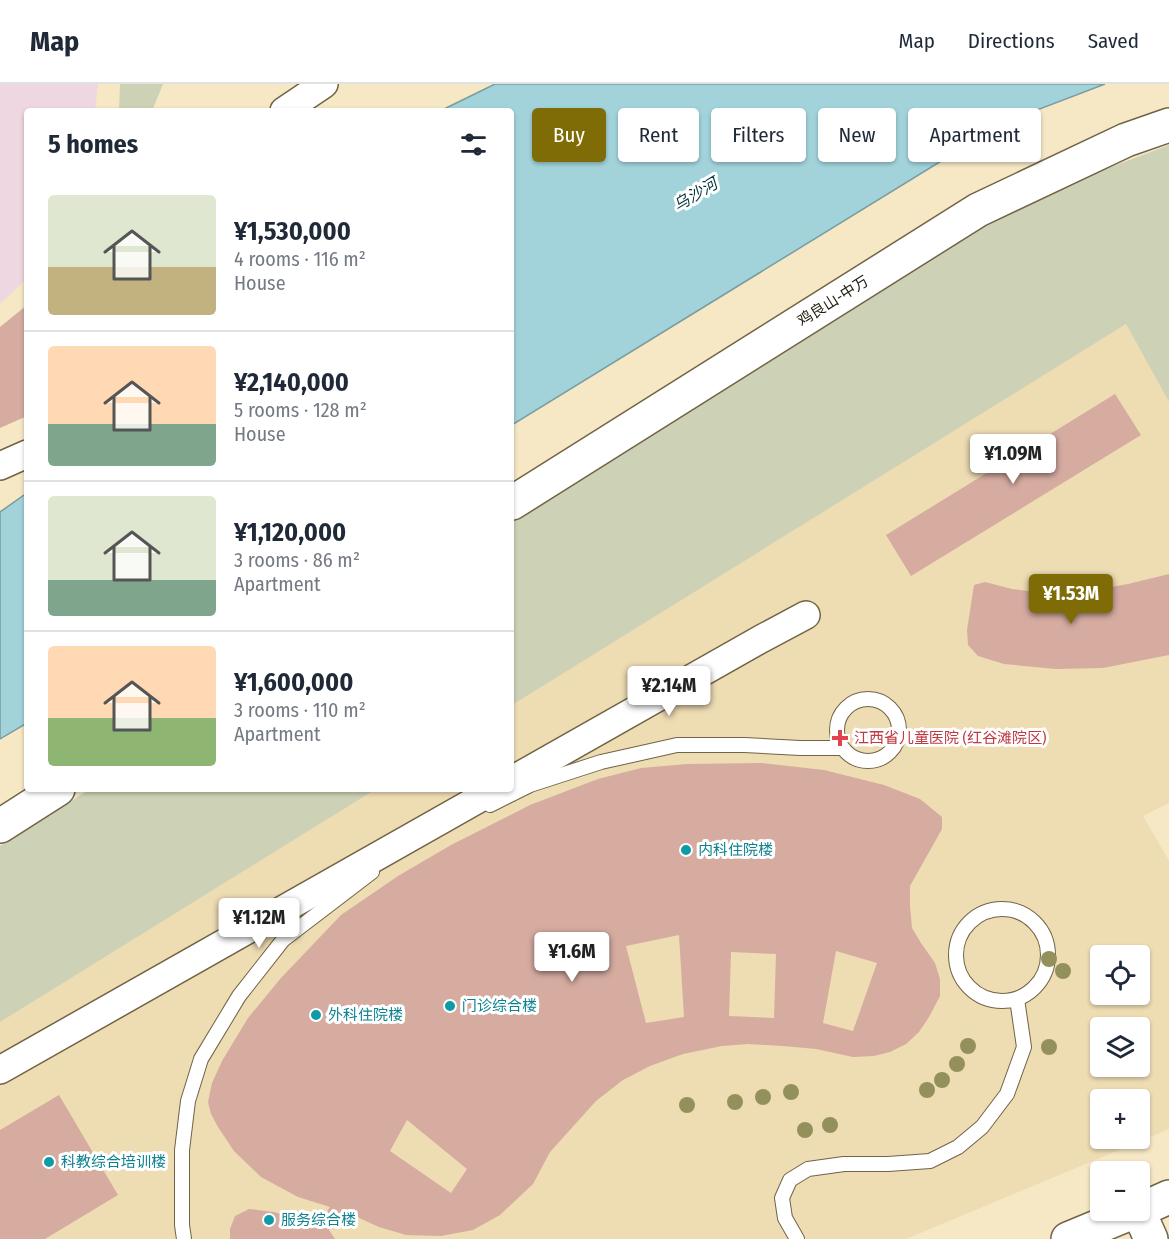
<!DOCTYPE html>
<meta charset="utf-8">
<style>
:root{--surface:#fff;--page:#f2f2f3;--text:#1f2937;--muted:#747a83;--line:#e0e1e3;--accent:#806c07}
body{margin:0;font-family:"Fira Sans Condensed","Noto Sans SC",sans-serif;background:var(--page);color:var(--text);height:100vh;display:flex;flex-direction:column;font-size:22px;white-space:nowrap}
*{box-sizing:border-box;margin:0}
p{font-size:20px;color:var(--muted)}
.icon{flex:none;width:33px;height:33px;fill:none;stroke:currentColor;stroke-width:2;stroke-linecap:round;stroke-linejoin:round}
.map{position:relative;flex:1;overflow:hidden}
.side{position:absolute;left:24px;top:24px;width:490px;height:684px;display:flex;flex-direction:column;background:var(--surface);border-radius:6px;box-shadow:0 2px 4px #0004}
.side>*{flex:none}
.guide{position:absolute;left:532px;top:24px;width:546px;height:54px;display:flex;gap:12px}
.tools{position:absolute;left:1090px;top:861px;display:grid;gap:12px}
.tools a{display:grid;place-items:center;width:60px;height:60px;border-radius:6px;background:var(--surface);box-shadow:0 2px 4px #0004;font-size:30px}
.price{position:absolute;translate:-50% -51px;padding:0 14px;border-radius:6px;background:#fff;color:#222;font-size:20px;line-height:39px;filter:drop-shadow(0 2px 3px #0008)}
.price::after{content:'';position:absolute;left:50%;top:36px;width:18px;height:14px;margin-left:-9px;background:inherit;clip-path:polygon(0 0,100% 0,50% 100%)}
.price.current{background:var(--accent);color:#fff}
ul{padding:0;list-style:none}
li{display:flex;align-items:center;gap:18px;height:150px;padding:0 24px}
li+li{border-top:2px solid var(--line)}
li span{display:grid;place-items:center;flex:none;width:168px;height:120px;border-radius:6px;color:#555}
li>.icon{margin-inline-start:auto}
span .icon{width:72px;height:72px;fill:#fffc;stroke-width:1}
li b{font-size:26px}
h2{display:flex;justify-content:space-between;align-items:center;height:72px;padding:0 24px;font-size:26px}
.tag{padding:0 21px;border-radius:6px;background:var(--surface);box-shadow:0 2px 4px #0004;font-size:21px;line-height:54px}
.tag.current{background:var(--accent);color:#fff}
header{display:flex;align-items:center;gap:36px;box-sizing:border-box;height:84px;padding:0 30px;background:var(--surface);border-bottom:2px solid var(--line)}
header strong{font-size:28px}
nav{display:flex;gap:33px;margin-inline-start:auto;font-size:21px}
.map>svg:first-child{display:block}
</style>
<header>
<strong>Map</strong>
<nav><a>Map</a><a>Directions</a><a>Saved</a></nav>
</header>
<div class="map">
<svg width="1169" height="1155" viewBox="0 0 1169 1155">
<rect width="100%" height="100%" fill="#f6e7c5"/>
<path fill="#eedcb3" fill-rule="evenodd" d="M 1126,240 L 1169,318 L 1169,719 L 1143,732 L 1169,777 L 1169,1045 L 906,1155 L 0,1155 L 0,926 L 339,705 L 512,705 L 512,603 ZM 1101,872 L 1140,872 L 1140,910 L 1101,910 ZM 1101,944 L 1140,944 L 1140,982 L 1101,982 ZM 1101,1016 L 1140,1016 L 1140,1054 L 1101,1054 Z"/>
<path fill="#efd7e2" d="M 0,0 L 98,0 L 95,27 L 27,27 L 27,194 L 0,220 Z"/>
<path fill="#cdd1b5" d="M 120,0 L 163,0 L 152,27 L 119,27 Z
M 1169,61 L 1169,318 L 1126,240 L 512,621 L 512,438 L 983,141 L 1077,96 Z
M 90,705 L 376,705 L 0,938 L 0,762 Z"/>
<path fill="#a2d3db" stroke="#7b9c9e" stroke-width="1.5" d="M 495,0 L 1105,0 L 1003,39 L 512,341 L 512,27 L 440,27 Z
M 27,409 L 27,639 L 0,655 L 0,428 Z"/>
<path fill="#d6aca1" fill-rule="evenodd" d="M 27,221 L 27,332 L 0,344 L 0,243 Z
M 1115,310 L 1141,351 L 911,492 L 886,451 Z
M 1169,490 L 1169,571 L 1103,584 L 1056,585 L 1004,580 L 978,572 L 968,561 L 967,546 L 974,501 L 985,498 L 1012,505 L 1044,509 L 1076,509 L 1128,500 Z
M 762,679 L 824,686 L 884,701 L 920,715 L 942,733 L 942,745 L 910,802 L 910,822 L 912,844 L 921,859 L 935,879 L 940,895 L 940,912 L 929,933 L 919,948 L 906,960 L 890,968 L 874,972 L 853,973 L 816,965 L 783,962 L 748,960 L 722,962 L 683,970 L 650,982 L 623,996 L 596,1017 L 550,1068 L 533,1100 L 500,1131 L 473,1146 L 441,1152 L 406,1151 L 379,1143 L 348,1129 L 329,1146 L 335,1155 L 230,1155 L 230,1145 L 235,1132 L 249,1125 L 274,1128 L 319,1140 L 330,1123 L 298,1113 L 261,1093 L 234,1067 L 218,1043 L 211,1030 L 208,1018 L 212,999 L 222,977 L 248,934 L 281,894 L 341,831 L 398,792 L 451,761 L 530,721 L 598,695 L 641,684 L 687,680 ZM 679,851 L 684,933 L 646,939 L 626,862 ZM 836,867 L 877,879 L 853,947 L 823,939 ZM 731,868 L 776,870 L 774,934 L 729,932 ZM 407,1036 L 467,1085 L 451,1109 L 390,1067 Z
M 59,1011 L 118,1111 L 45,1155 L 0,1155 L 0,1046 Z"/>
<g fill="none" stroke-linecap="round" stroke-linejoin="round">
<g stroke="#716345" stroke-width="16">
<path id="service" d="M837 646a31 31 0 1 1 62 0a31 31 0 1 1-62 0Z
M 490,721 L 530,701 L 601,678 L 677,661 L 744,661 L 800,664 L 842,664
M956 871a46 46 0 1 1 92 0a46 46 0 1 1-92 0Z
M 184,1155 L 182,1141 L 182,1066 L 188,1017 L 201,975 L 239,912 L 283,856 L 372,788
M 797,1155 L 785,1134 L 782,1114 L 790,1096 L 808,1085 L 844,1080 L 888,1080 L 930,1077 L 958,1063 L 982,1043 L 1007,1010 L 1024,963 L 1017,915"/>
</g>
<g stroke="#716345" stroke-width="30">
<path id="minor" d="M 284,27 L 324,0
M 0,382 L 27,370
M 512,696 L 761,555 L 806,531
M 0,986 L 496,705"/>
</g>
<g stroke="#716345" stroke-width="36">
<path id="tertiary" d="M 512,419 L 978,126 L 1126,56 L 1169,41
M 0,742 L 58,705"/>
</g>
<g stroke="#716345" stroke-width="36">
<path id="secondary" d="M 1138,1126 L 1151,1155
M 1140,1126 L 1169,1113
M 1068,1155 L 1138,1126"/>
</g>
<use href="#service" stroke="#fff" stroke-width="14"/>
<use href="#minor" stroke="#fff" stroke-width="27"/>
<use href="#tertiary" stroke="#fff" stroke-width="33"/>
<use href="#secondary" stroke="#fff" stroke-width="33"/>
</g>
<g fill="#94905c">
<circle cx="1049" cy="875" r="8"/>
<circle cx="1063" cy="887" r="8"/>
<circle cx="968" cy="962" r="8"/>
<circle cx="1049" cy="963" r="8"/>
<circle cx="957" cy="980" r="8"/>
<circle cx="942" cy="996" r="8"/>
<circle cx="927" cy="1006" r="8"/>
<circle cx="791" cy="1008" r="8"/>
<circle cx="763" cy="1013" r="8"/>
<circle cx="735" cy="1018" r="8"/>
<circle cx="687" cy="1021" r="8"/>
<circle cx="830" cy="1041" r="8"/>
<circle cx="805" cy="1046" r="8"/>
</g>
<path fill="#e0444e" stroke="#fff" stroke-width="2" d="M837 645h6v6h6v6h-6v6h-6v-6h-6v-6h6z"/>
<g fill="#0f9aa8" stroke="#fff" stroke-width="2">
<circle cx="686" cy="766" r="6"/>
<circle cx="450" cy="922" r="6"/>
<circle cx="316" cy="931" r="6"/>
<circle cx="49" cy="1078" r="6"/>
<circle cx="269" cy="1136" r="6"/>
</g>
<g text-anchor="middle" stroke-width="6" stroke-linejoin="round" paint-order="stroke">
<g font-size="15" fill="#201b0f" stroke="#fff">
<text transform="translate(833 217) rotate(-32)" y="5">鸡良山-中万</text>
</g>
<g font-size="15" fill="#be3a42" stroke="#fff" text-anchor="start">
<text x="854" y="659">江西省儿童医院 (红谷滩院区)</text>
</g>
<g font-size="15" fill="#0d838f" stroke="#fff" text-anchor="start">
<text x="698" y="771">内科住院楼</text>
<text x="462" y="927">门诊综合楼</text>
<text x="328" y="936">外科住院楼</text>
<text x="61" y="1083">科教综合培训楼</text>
<text x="281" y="1141">服务综合楼</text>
</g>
<g font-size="16" font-style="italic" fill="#05353c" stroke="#fff">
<text transform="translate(695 110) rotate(-31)" y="6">乌沙河</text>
</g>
</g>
</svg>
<div class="tools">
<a><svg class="icon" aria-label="locate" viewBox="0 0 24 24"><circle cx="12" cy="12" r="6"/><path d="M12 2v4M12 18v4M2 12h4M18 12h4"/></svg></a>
<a><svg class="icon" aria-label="layers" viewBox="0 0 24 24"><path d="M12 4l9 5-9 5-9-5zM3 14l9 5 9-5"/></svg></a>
<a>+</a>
<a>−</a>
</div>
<b class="price" style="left:1013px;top:401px">¥1.09M</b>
<b class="price current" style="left:1071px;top:541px">¥1.53M</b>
<b class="price" style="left:669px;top:633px">¥2.14M</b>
<b class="price" style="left:259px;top:865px">¥1.12M</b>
<b class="price" style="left:572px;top:899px">¥1.6M</b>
<div class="guide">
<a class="tag current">Buy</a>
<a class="tag">Rent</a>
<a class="tag">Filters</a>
<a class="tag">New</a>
<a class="tag">Apartment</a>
</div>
<section class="side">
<h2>5 homes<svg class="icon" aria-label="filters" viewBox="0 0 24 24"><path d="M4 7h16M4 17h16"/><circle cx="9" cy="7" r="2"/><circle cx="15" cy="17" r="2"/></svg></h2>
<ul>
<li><span style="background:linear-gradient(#dfe7d0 60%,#c2b280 0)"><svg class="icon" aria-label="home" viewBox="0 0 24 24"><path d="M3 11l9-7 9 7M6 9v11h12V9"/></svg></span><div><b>¥1,530,000</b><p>4 rooms · 116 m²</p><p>House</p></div></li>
<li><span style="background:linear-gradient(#ffd9b3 65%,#7fa58c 0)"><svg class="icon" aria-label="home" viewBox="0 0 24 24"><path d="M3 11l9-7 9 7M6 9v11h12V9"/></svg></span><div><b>¥2,140,000</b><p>5 rooms · 128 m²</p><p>House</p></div></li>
<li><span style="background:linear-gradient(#dfe7d0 70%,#7fa58c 0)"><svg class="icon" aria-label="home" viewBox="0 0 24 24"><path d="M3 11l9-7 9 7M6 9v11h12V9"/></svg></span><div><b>¥1,120,000</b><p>3 rooms · 86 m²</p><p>Apartment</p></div></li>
<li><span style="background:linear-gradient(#ffd9b3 60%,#8fb573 0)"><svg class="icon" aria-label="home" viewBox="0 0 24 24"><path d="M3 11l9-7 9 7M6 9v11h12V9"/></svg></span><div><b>¥1,600,000</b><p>3 rooms · 110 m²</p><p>Apartment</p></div></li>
</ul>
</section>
</div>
